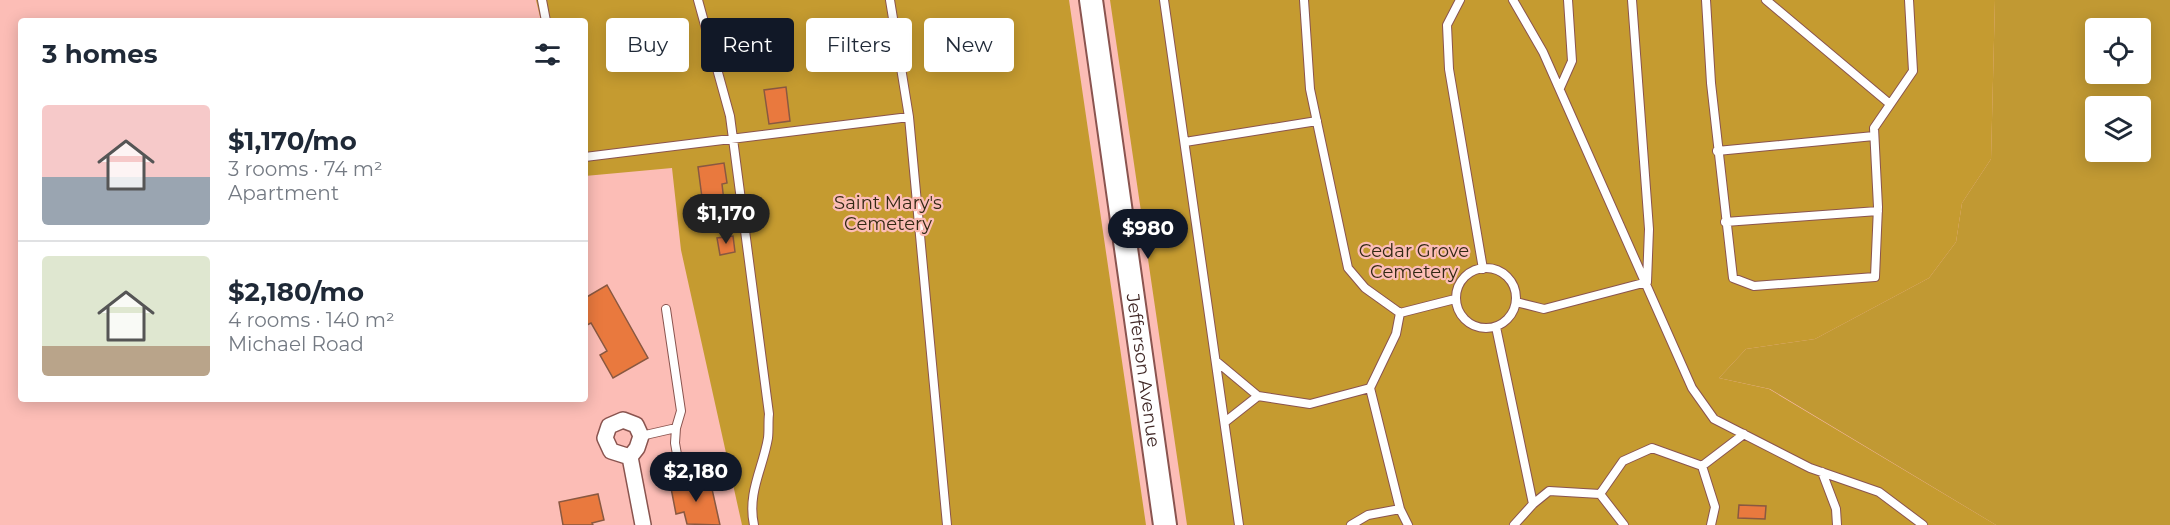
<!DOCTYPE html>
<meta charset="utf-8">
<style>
:root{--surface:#fff;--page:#f2f2f3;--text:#1f2937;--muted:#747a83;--line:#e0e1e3;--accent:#111827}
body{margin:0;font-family:Montserrat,sans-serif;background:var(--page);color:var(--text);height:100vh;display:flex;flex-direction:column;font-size:22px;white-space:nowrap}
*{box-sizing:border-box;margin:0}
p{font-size:20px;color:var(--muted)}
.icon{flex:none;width:33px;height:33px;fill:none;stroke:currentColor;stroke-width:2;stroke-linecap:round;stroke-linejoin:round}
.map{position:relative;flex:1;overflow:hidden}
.panel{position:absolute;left:18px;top:18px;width:570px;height:384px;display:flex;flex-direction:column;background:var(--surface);border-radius:6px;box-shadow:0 3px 15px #0003}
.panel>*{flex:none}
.banner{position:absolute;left:606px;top:18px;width:570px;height:54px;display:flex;gap:12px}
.controls{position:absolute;left:2085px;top:18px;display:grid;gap:12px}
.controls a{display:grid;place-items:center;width:66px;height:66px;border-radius:6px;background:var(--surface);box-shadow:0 3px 15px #0003;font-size:30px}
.price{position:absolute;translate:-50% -51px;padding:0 14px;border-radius:21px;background:var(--accent);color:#fff;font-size:20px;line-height:39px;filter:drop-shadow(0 2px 3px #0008)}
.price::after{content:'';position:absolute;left:50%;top:36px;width:18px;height:14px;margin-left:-9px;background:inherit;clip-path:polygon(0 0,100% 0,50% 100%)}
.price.selected{background:#222;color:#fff}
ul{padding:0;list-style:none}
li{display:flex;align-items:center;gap:18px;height:150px;padding:0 24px}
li+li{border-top:2px solid var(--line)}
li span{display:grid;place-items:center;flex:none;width:168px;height:120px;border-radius:6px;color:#555}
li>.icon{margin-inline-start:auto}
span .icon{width:72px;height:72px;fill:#fffc;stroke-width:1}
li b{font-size:26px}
h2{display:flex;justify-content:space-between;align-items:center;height:72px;padding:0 24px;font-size:26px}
.tag{padding:0 21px;border-radius:6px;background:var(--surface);box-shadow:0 3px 15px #0003;font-size:21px;line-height:54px}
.tag.selected{background:var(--accent);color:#fff}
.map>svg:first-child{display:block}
</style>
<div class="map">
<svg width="2170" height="525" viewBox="0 0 2170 525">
<rect width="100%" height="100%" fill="#fcbdb6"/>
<path fill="#c59b30" d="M 536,0 L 1069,0 L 1146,525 L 742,525 L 681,250 L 672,168 L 585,176 L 585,21 L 541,21 Z
M 1110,0 L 1995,0 L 1991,159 L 1962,203 L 1956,242 L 1929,278 L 1815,339 L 1746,349 L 1719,378 L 1769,389 L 1996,525 L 1187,525 Z"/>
<path fill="#c19933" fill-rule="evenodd" d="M 1995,0 L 2170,0 L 2170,525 L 1996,525 L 1770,389 L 1719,378 L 1746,349 L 1815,339 L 1929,278 L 1956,242 L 1962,203 L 1991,159 ZM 2096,28 L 2140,28 L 2140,74 L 2096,74 ZM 2096,106 L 2140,106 L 2140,152 L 2096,152 Z"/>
<path fill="#e9793e" stroke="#895841" stroke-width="1.5" d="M 786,87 L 790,121 L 769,124 L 764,90 Z
M 724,163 L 727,183 L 722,184 L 725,210 L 704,213 L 698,167 Z
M 733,236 L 735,252 L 720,255 L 717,238 Z
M 607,285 L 648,358 L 613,378 L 600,355 L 607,351 L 591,323 L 585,326 L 585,298 Z
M 710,480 L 720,525 L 687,524 L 684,512 L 676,514 L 671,488 Z
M 598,494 L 604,520 L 592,523 L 593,525 L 563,525 L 559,502 Z
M 1739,505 L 1766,506 L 1765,519 L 1738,518 Z"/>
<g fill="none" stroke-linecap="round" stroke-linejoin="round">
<g stroke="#8a544f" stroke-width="10">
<path id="lane" d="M 542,0 L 546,21
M 698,0 L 730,116 L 769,414 C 768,422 769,430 768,438 C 763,468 747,493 754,525
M 890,0 L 909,117 L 947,525
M 1164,0 L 1239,525
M 1304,0 L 1310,89 L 1348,268 L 1365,288 L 1400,313 L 1455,299
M 1460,0 L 1447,25 L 1449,69 L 1483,269
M 1513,0 L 1543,52 L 1692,388 L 1714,419 L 1810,468 L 1879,492 L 1923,525
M 1706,0 L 1711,83 L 1733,278 L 1754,286 L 1875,277 L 1878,207 L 1874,128 L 1913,71 L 1909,0
M 1766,0 L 1890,104
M 1560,88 L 1572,61 L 1568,0
M 1185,142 L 1317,121
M 1717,151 L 1874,136
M 585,157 L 909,117
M 1725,222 L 1878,211
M1456 298a30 30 0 1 1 60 0a30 30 0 1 1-60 0Z
M 1516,302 L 1544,309 L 1647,282 L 1649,229 L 1632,0
M 1400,313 L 1396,334 L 1370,388 L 1400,509
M 1496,327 L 1533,504 L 1514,525
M 1216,361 L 1258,396 L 1310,404 L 1370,388
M 1225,422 L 1258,396
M 676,428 L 675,443 L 679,466
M 641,436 L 676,428 L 681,411 L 666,309
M 1702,466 L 1744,434
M 1822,472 L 1836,509 L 1837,525
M 1600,494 L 1623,461 L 1652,448 L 1702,466 L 1715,507 L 1711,525
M 1533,504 L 1549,491 L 1600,494 L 1624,525
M 1351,525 L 1368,515 L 1400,509 L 1408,525"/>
</g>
<g stroke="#8a544f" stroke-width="18">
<path id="street" d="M 630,457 L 611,451 L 605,438 L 609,426 L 623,420 L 636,425 L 641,436 L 637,448 L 630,457 L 643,525"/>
</g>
<g stroke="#8a544f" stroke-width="26">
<g id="secondary">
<path id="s1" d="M 1091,0 L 1165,525"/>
</g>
</g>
<use href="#lane" stroke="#fff" stroke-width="8"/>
<use href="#street" stroke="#fff" stroke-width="15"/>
<use href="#secondary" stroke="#fff" stroke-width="22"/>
</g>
<g text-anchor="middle" stroke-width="4.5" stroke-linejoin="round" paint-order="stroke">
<g font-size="18" fill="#332914" stroke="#fcbdb6">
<text x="888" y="209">Saint Mary's<tspan x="888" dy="21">Cemetery</tspan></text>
<text x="1414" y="257">Cedar Grove<tspan x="1414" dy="21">Cemetery</tspan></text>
</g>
<g font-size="18" fill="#402826" stroke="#fcbdb6">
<text dy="6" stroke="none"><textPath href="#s1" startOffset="374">Jefferson Avenue</textPath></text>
</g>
</g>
</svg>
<div class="controls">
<a><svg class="icon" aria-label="locate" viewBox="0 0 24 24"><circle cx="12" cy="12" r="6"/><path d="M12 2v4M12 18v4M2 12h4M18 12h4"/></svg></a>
<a><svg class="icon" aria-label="layers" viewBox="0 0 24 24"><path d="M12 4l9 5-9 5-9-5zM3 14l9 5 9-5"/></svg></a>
</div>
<b class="price selected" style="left:726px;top:245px">$1,170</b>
<b class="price" style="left:1148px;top:260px">$980</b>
<b class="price" style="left:696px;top:503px">$2,180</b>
<div class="banner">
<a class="tag">Buy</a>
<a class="tag selected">Rent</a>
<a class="tag">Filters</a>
<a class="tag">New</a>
</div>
<section class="panel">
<h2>3 homes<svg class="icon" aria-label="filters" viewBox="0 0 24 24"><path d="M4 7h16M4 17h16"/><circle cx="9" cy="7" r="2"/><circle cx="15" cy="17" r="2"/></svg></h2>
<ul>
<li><span style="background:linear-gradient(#f6c9c9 60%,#9aa5b1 0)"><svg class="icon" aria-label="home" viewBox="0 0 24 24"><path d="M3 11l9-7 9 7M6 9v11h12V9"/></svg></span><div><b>$1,170/mo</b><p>3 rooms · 74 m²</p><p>Apartment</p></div></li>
<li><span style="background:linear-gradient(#dfe7d0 75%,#b9a48a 0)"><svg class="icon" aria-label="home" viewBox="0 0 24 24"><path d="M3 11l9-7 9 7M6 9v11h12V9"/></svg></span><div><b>$2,180/mo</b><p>4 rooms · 140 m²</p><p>Michael Road</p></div></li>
</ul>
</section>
</div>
